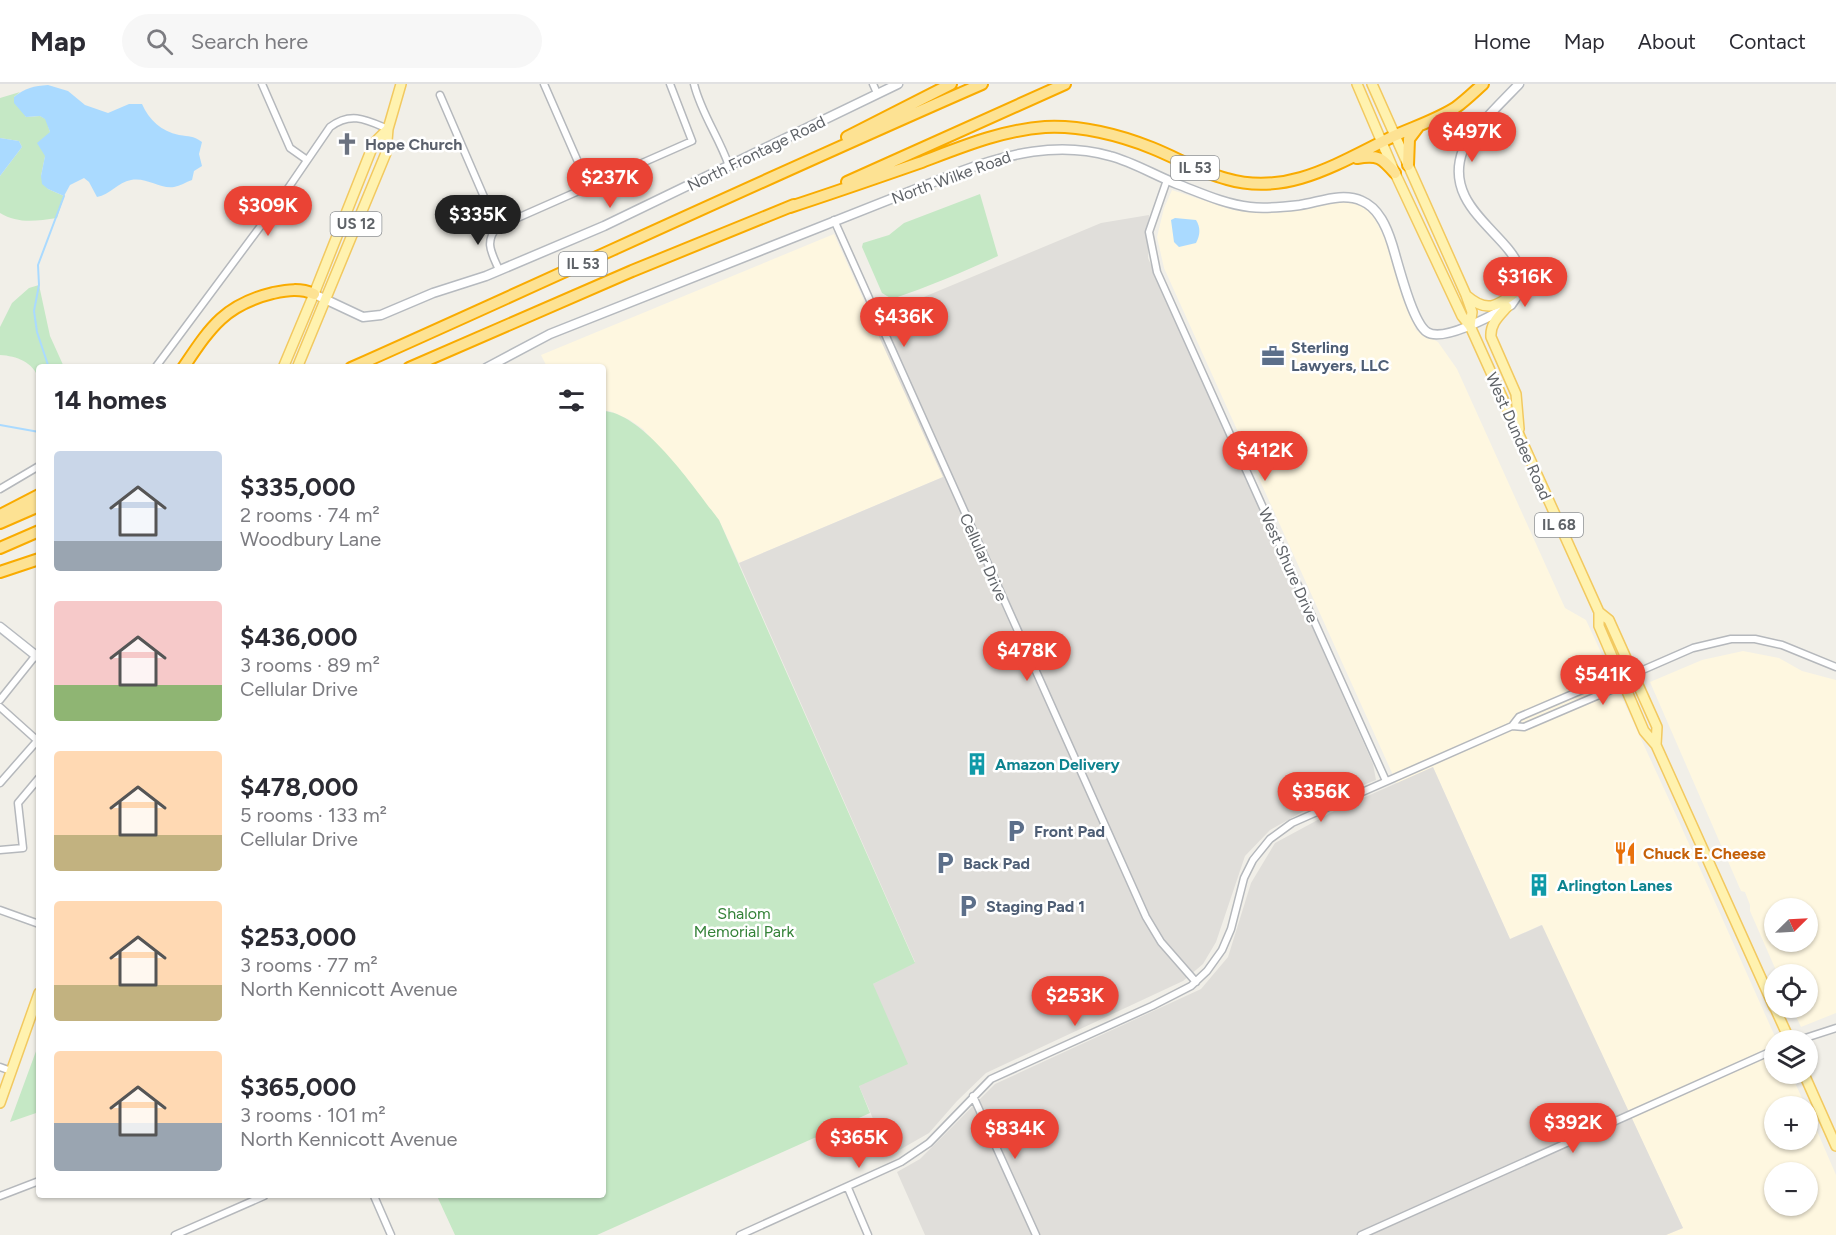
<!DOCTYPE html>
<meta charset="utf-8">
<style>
:root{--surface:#fff;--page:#f7f7f7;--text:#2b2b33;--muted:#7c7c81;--line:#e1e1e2;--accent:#ea4335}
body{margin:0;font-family:Figtree,sans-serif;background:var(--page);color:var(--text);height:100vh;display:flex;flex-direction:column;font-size:22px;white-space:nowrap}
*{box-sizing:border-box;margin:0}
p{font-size:20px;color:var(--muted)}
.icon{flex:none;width:33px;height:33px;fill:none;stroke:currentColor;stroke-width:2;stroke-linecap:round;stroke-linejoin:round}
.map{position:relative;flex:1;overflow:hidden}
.side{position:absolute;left:36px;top:280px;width:570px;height:834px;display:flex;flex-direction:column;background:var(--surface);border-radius:6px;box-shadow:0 2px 4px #0004}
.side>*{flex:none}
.needle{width:39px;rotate:66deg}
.buttons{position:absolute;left:1764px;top:814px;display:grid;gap:12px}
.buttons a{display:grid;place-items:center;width:54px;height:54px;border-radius:50%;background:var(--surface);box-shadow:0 2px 4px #0004;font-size:30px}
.price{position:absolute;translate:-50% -51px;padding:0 14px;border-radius:21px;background:var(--accent);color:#fff;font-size:20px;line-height:39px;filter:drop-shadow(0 2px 3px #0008)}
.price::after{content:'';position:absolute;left:50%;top:36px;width:18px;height:14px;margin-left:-9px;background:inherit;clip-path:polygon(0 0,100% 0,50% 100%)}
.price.current{background:#222;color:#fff}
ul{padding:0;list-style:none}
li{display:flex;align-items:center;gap:18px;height:150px;padding:0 18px}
li span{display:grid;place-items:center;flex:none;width:168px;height:120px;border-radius:6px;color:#555}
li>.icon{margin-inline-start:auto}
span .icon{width:72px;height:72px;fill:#fffc;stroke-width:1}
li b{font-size:26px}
h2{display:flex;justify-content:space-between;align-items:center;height:72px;padding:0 18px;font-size:26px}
header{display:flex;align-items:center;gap:36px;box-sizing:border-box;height:84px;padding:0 30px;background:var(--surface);border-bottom:2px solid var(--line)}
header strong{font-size:28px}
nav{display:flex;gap:33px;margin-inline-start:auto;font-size:21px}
.search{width:420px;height:54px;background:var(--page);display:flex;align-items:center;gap:15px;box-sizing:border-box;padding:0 21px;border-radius:33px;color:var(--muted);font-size:22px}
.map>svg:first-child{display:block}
</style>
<header>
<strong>Map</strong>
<div class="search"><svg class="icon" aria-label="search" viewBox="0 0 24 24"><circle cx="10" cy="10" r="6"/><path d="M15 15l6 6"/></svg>Search here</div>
<nav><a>Home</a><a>Map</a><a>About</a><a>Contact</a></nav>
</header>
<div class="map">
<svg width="1836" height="1151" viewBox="0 0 1836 1151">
<rect width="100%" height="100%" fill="#f1efe8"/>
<path fill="#fef7e0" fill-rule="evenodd" d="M 1172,106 L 1233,126 L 1278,129 L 1339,117 L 1357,120 L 1372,129 L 1388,161 L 1416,246 L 1438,258 L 1457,285 L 1565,524 L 1586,536 L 1672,722 L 1777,957 L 1774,957 L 1774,990 L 1791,990 L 1806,1023 L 1774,1023 L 1774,1056 L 1808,1056 L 1808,1026 L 1836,1091 L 1836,1151 L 1666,1151 L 1683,1144 L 1541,841 L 1510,855 L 1433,683 L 1397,700 L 1164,184 L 1157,153 L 1164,124 ZM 1774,1089 L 1808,1089 L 1808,1122 L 1774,1122 Z
M 834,150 L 943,393 L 739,479 L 719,436 L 643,345 L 630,336 L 610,327 L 603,327 L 603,284 L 547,283 L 541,271 Z
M 1743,567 L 1779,574 L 1802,587 L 1836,596 L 1836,929 L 1801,943 L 1792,924 L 1808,924 L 1808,891 L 1778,891 L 1750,827 L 1750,821 L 1745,808 L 1741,807 L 1650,598 L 1702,576 ZM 1774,825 L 1808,825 L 1808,858 L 1774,858 Z"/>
<path fill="#e0deda" d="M 1149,131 L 1148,174 L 1373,680 L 1376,696 L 1320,718 L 1270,746 L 1245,772 L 1216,858 L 1203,880 L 1183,897 L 986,989 L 957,1017 L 929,1049 L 889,1072 L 859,1002 L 873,900 L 915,878 L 739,479 L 943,393 L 871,235 L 1101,139 Z
M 1433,683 L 1510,855 L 1542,841 L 1683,1144 L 1666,1151 L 925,1151 L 897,1088 L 920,1075 L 995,1000 L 1201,905 L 1228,873 L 1251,799 L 1275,759 L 1338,725 Z"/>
<path fill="#c5e8c5" d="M 20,8 L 14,13 L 26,33 L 40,32 L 46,35 L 50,48 L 41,92 L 48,105 L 64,112 L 57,134 C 36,137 18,140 0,129 L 0,92 L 22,63 L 19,57 L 0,54 L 0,14 Z
M 980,110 L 998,172 C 963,188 928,203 892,215 L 882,209 L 862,163 L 863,159 L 889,151 L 904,139 Z
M 39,201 L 50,252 L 64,283 L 39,284 L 39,295 C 33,278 17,272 0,271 L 0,243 L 12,219 L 29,204 Z
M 603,327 C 643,328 695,405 719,436 L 915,879 L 873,900 L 908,980 L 859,1002 L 870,1029 L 597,1151 L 455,1151 L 437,1112 L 603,1112 Z
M 39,959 L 39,1028 L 10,1038 Z"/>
<path fill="#aadaff" d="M 48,1 L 68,7 L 85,21 L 108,29 L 129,20 L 142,20 C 149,36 161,47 179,51 C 190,53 192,51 202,58 L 199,70 L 202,82 L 194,87 L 192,96 C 186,98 180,102 174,103 C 159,105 147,93 131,96 C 118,98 110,111 97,113 L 89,98 L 84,94 L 70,101 L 64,112 L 48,105 L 42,100 L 41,92 L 45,72 L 37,59 L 50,48 L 45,35 L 40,32 L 26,33 L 14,19 L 14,13 C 25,4 34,2 48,1 Z
M 0,54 L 19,57 L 22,63 L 0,92 Z
M 1175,134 L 1196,136 C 1201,144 1200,151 1196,159 L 1179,163 L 1174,158 L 1171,136 Z"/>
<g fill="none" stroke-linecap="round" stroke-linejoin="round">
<path stroke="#aadaff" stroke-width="2" d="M 49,284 L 37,248 L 34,227 L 39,201 L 38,181 L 64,112
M 0,341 L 39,348"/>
<g stroke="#b5b8bc" stroke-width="9">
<path id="street" d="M 262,0 L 290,64 L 307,76
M 544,0 L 589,103
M 694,0 C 701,29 719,53 729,82
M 873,0 L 877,9
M 440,11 L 497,143 L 692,57 L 670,0
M 1167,96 L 1149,148 L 1157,188 L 1386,697
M 834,136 L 1146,833 L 1161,858 L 1196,898
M 497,143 C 484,159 492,169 499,186
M 155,284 L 280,116 L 330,43 C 351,27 367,36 388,45
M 0,405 L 39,382
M 0,616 L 36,571
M 0,623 L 39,658
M 1512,642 L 1519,633 L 1610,594 L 1622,595
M 0,699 L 37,657
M 0,766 L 23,764 L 18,719 L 39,694
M 0,826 L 39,840
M 1796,957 L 1836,944
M 0,983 L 11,987
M 973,1012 L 1036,1151
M 848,1104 L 868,1151
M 0,1112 L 39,1097
M 374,1112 L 391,1151
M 175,1151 L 264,1112
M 740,1151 L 901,1078 L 929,1059 L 991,995 L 1152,922 L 1191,902 L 1207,887 L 1222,866 L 1231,845 L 1244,794 L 1253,776 L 1270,755 L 1292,739 L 1512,642 L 1524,643 L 1613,605 L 1622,595 L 1693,564 L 1731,555 L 1755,555 L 1782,561 L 1836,583
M 1361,1151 L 1774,966"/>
</g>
<g stroke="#b6babf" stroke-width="11">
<path id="secondary" d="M 314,210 L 363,233 L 381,231 L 433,209 L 486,192 L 604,142 L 898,0
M 486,284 L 550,250 L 959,88 C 1007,70 1058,57 1110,72 C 1133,78 1154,91 1177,100 C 1201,109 1224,120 1250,123 C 1267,125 1283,123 1300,121 C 1320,118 1342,108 1362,117 C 1379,124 1387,144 1392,160 C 1398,179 1412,238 1427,248 C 1443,259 1495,230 1511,221 C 1557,163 1435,139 1463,66 C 1470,48 1504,16 1519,0
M 0,543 L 39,574"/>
</g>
<g stroke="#f2c960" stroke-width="12">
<path id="primary" d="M 1357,0 L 1395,89 L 1462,232 L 1470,242 L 1599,528 L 1599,542 L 1644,647 L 1656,661 L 1774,923
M 1372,0 L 1466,211 L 1472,228 L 1470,242
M 1467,212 C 1489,231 1499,220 1519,206
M 1507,223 C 1498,233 1490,240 1491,253 L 1516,310 L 1519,345
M 283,284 L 314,210 L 374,59 L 388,45
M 297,284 L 386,69 L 388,45 L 401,0
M 1599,528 L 1609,536 L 1657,643 L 1656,661
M 1775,924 L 1790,957
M 1804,990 L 1836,1062
M 0,1019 L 39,909"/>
</g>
<g stroke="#f9ab00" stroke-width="14">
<path id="highway" d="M 847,53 L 951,0
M 1357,74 C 1378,70 1382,74 1395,89
M 1408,81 L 1409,55 L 1418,43
M 847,98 L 1065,0
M 790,123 C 833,109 876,94 919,79 C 959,64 1001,46 1045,43 C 1080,41 1120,51 1152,64 C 1177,74 1200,88 1227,95 C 1288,113 1340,78 1394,52 C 1414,43 1436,36 1455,24 C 1465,17 1474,8 1483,0
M 183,284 C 210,244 224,221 273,209 C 288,206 300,204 314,210
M 351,284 C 562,190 771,92 982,0
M 409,284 L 632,187 L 794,121
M 0,431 L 39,411
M 0,439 L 39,422
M 0,464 L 39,447
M 0,488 L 39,475"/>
</g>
<use href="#street" stroke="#fff" stroke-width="6"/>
<use href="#secondary" stroke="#fff" stroke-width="8"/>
<use href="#primary" stroke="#fff2af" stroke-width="9"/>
<use href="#highway" stroke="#fde293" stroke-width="10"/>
</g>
<defs>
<g id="church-bare" transform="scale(1.8)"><path d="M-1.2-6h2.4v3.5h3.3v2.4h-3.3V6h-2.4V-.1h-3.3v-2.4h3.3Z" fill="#6b7280" stroke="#fff" stroke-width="2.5" paint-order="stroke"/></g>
<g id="office-bare" transform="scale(1.8)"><path d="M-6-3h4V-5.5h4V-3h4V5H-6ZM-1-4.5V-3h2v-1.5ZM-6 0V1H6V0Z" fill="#5c6f8a" stroke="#fff" stroke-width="2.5" paint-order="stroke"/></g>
<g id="building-bare" transform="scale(1.8)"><path d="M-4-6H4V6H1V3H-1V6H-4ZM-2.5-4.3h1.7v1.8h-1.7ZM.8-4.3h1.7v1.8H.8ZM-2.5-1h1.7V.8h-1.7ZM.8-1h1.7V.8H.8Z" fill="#0f9aa8" stroke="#fff" stroke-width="2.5" paint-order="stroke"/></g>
<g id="parking-bare" transform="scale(1.8)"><path d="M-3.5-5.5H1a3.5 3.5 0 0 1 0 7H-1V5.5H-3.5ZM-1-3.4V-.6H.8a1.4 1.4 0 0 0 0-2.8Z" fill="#5c6f8a" stroke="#fff" stroke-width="2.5" paint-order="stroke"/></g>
<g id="restaurant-bare" transform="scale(1.8)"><path d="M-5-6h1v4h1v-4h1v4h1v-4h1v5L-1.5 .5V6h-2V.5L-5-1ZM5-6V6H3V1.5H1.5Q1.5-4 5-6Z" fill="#e8710a" stroke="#fff" stroke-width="2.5" paint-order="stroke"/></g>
</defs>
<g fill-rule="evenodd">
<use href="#church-bare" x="347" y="60"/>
<use href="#office-bare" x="1273" y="272"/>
<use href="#building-bare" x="977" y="680"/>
<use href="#parking-bare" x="1016" y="747"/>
<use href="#restaurant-bare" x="1625" y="769"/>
<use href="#parking-bare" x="945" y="779"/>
<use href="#building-bare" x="1539" y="801"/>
<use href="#parking-bare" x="968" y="822"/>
</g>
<g text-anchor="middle" stroke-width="5" stroke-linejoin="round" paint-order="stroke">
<g fill="#fff" stroke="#8f9295" stroke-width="1.5">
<rect x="1171" y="72" width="48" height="24" rx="4.5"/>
<rect x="330.5" y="128" width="51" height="24" rx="4.5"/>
<rect x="559" y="168" width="48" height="24" rx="4.5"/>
<rect x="1535" y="429" width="48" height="24" rx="4.5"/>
</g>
<g font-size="15" font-weight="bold" fill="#5f6368">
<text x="1195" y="89">IL 53</text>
<text x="356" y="145">US 12</text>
<text x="583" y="185">IL 53</text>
<text x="1559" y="446">IL 68</text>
</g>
<g font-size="16" font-weight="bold" fill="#5b616d" stroke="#fff" text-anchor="start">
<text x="365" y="66">Hope Church</text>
</g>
<g font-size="16" fill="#5f6368" stroke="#fff">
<text transform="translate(756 69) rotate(-26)" y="6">North Frontage Road</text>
<text transform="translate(951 93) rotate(-20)" y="6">North Wilke Road</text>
<text transform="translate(1519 352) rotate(66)" y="6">West Dundee Road</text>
<text transform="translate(984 473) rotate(66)" y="6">Cellular Drive</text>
<text transform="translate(1289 481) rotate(66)" y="6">West Shure Drive</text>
</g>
<g font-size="16" font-weight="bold" fill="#4e5e75" stroke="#fff" text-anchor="start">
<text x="1291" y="269">Sterling<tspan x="1291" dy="18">Lawyers, LLC</tspan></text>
<text x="1034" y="753">Front Pad</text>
<text x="963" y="785">Back Pad</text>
<text x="986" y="828">Staging Pad 1</text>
</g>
<g font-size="16" font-weight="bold" fill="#0d838f" stroke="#fff" text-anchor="start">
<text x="995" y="686">Amazon Delivery</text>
<text x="1557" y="807">Arlington Lanes</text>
</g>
<g font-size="16" font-weight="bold" fill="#c56008" stroke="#fff" text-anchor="start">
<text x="1643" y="775">Chuck E. Cheese</text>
</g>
<g font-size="16" fill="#348238" stroke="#fff">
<text x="744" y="835">Shalom<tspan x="744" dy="18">Memorial Park</tspan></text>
</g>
</g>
</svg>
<div class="buttons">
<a><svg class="needle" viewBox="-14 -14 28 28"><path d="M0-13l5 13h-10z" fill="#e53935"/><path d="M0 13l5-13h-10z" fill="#7c7c81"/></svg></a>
<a><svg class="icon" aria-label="locate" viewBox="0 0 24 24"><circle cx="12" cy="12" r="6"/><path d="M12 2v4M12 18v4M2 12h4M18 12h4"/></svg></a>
<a><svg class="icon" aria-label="layers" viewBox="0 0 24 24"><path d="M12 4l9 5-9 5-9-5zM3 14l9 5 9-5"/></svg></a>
<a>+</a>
<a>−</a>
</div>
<b class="price" style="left:1472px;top:79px">$497K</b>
<b class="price" style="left:610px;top:125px">$237K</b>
<b class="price" style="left:268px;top:153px">$309K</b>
<b class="price current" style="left:478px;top:162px">$335K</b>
<b class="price" style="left:1525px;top:224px">$316K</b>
<b class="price" style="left:904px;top:264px">$436K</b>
<b class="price" style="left:1265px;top:398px">$412K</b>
<b class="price" style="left:1027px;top:598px">$478K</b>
<b class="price" style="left:1603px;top:622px">$541K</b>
<b class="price" style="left:1321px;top:739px">$356K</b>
<b class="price" style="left:1075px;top:943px">$253K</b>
<b class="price" style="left:1573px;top:1070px">$392K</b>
<b class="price" style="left:1015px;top:1076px">$834K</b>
<b class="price" style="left:859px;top:1085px">$365K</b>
<section class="side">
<h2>14 homes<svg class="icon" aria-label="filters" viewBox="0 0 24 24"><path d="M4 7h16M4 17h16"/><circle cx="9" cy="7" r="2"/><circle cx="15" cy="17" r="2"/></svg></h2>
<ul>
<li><span style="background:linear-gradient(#c9d6e8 75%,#9aa5b1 0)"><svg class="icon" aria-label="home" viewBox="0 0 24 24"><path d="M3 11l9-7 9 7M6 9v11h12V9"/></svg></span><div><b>$335,000</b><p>2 rooms · 74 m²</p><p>Woodbury Lane</p></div></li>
<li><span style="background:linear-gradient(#f6c9c9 70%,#8fb573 0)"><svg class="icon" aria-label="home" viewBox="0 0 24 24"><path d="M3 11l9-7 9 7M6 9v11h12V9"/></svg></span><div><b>$436,000</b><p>3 rooms · 89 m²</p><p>Cellular Drive</p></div></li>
<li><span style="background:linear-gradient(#ffd9b3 70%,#c2b280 0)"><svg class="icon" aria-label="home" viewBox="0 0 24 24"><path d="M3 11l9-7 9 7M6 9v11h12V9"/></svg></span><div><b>$478,000</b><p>5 rooms · 133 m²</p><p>Cellular Drive</p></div></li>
<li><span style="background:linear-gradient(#ffd9b3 70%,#c2b280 0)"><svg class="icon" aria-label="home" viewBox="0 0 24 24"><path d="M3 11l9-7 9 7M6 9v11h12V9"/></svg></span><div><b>$253,000</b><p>3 rooms · 77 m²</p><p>North Kennicott Avenue</p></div></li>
<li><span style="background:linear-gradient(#ffd9b3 60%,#9aa5b1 0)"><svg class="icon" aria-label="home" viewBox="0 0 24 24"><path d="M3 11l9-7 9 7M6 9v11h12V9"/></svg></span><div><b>$365,000</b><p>3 rooms · 101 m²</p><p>North Kennicott Avenue</p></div></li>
</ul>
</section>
</div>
